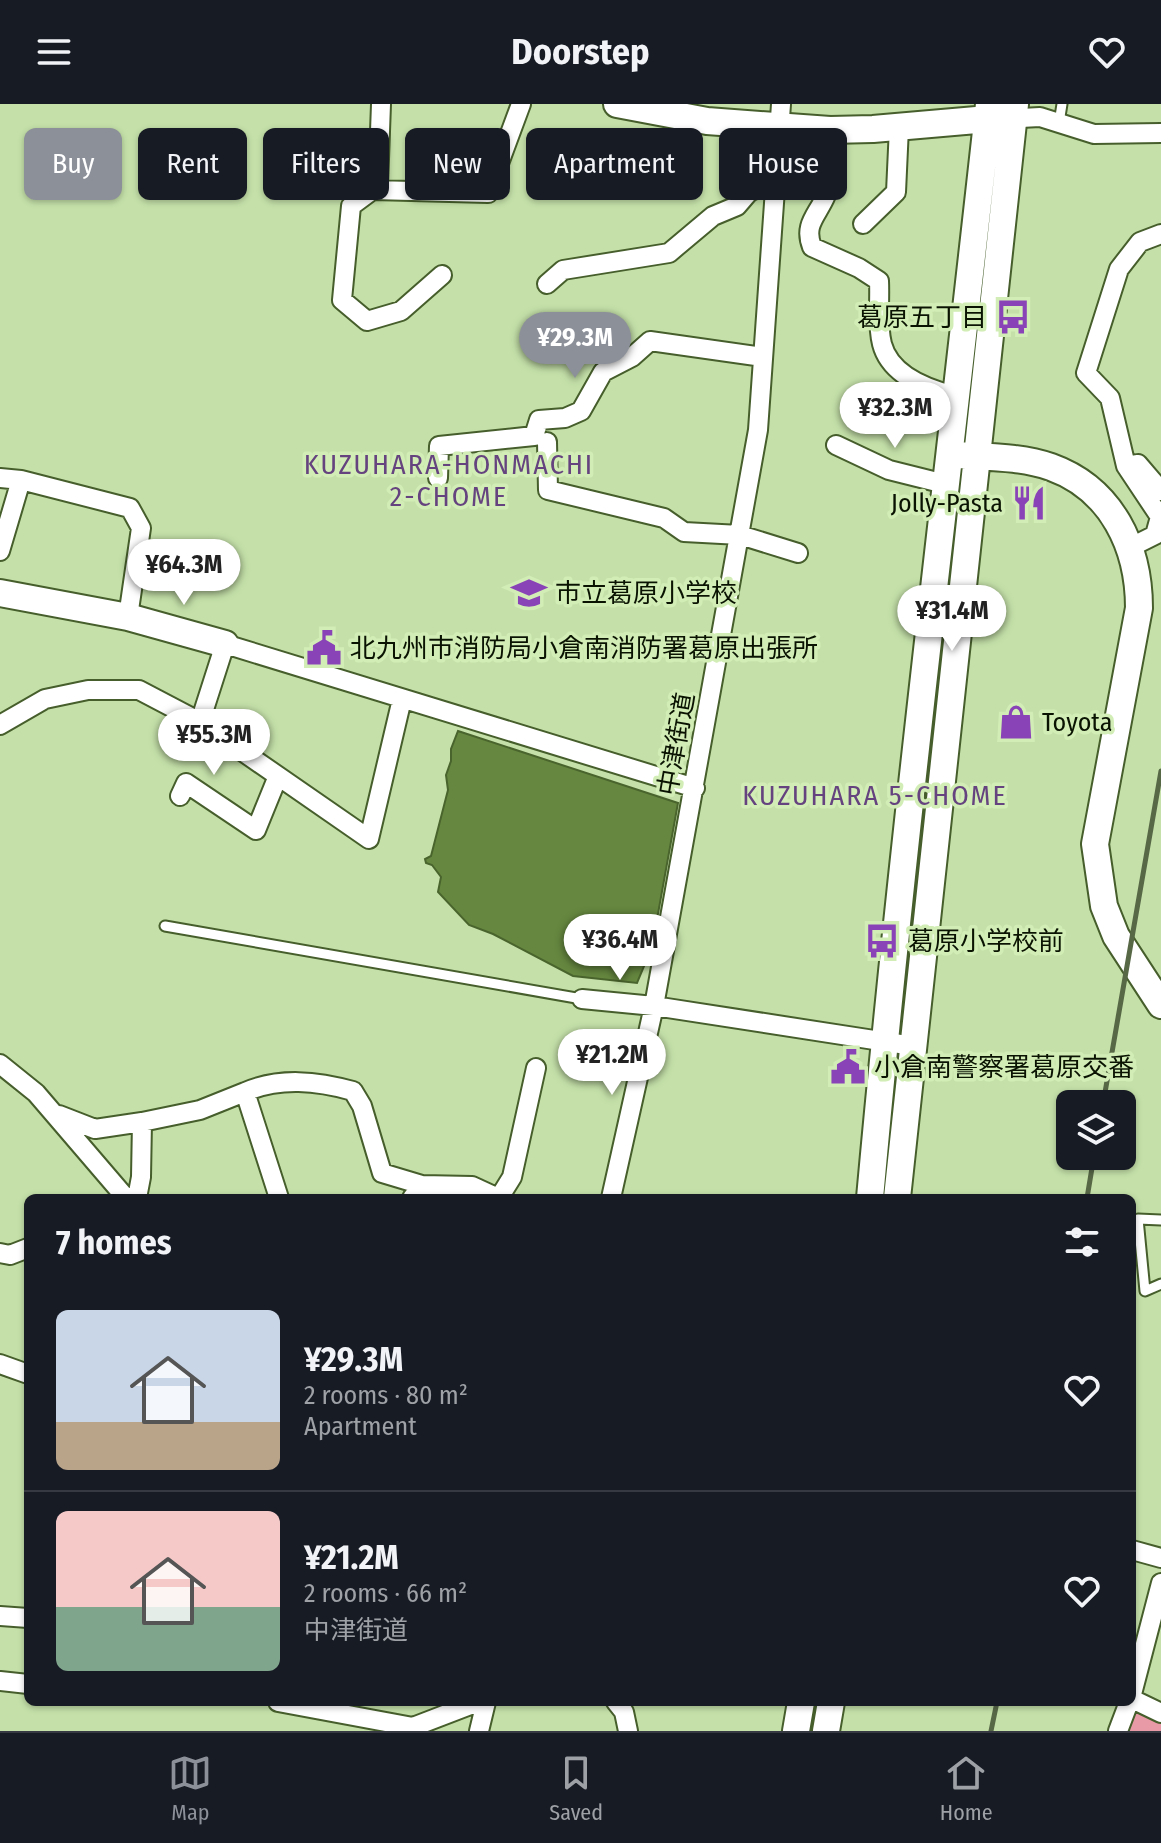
<!DOCTYPE html>
<meta charset="utf-8">
<style>
:root{--surface:#171b24;--page:#20242c;--text:#f1f3f6;--muted:#9ea1a6;--line:#363941;--accent:#8c9099}
body{margin:0;font-family:"Fira Sans Condensed","Noto Sans JP",sans-serif;background:var(--page);color:var(--text);height:100vh;display:flex;flex-direction:column;font-size:30px;white-space:nowrap}
*{box-sizing:border-box;margin:0}
p{font-size:26px;color:var(--muted)}
.icon{flex:none;width:44px;height:44px;fill:none;stroke:currentColor;stroke-width:2;stroke-linecap:round;stroke-linejoin:round}
.map{position:relative;flex:1;overflow:hidden}
.drawer{position:absolute;left:24px;top:1090px;width:1112px;height:512px;display:flex;flex-direction:column;background:var(--surface);border-radius:12px;box-shadow:0 2px 6px #0004}
.drawer>*{flex:none}
.hud{position:absolute;left:24px;top:24px;width:1114px;height:72px;display:flex;gap:16px}
.tools{position:absolute;left:1056px;top:986px;display:grid;gap:16px}
.tools a{display:grid;place-items:center;width:80px;height:80px;border-radius:12px;background:var(--surface);box-shadow:0 2px 6px #0004;font-size:40px}
.price{position:absolute;translate:-50% -68px;padding:0 18px;border-radius:28px;background:#fff;color:#222;font-size:26px;line-height:52px;filter:drop-shadow(0 2px 4px #0008)}
.price::after{content:'';position:absolute;left:50%;top:48px;width:24px;height:18px;margin-left:-12px;background:inherit;clip-path:polygon(0 0,100% 0,50% 100%)}
.price.current{background:var(--accent);color:#fff}
ul{padding:0;list-style:none}
li{display:flex;align-items:center;gap:24px;height:200px;padding:0 32px}
li+li{border-top:2px solid var(--line)}
li span{display:grid;place-items:center;flex:none;width:224px;height:160px;border-radius:12px;color:#555}
li>.icon{margin-inline-start:auto}
span .icon{width:96px;height:96px;fill:#fffc;stroke-width:1}
li b{font-size:34px}
h2{display:flex;justify-content:space-between;align-items:center;height:96px;padding:0 32px;font-size:34px}
.chip{padding:0 28px;border-radius:12px;background:var(--surface);box-shadow:0 2px 6px #0004;font-size:28px;line-height:72px}
.chip.current{background:var(--accent);color:#fff}
header{display:flex;justify-content:space-between;align-items:center;height:104px;padding:0 32px;background:var(--surface);font-size:36px;font-weight:700}
.menu{display:flex;justify-content:space-around;align-items:center;height:112px;border-top:2px solid var(--line);background:var(--surface);font-size:22px;color:var(--muted)}
.menu a{display:grid;justify-items:center;gap:4px}
.menu .current{color:var(--accent)}
.map>svg:first-child{display:block}
</style>
<header><svg class="icon" aria-label="menu" viewBox="0 0 24 24"><path d="M4 6h16M4 12h16M4 18h16"/></svg>Doorstep<svg class="icon" aria-label="heart" viewBox="0 0 24 24"><path d="M12 20l-8-8c-3-5 5-10 8-4 3-6 11-1 8 4z"/></svg></header>
<div class="map">
<svg width="1161" height="1627" viewBox="0 0 1161 1627">
<rect width="100%" height="100%" fill="#c5e1a9"/>
<path fill="#e89aa6" d="M 1137,1606 L 1161,1616 L 1161,1627 L 1129,1627 Z"/>
<path fill="#65873f" stroke="#4a642d" stroke-width="2" d="M 458,627 L 678,699 L 652,843 L 637,879 L 573,872 L 493,830 L 469,821 L 438,788 L 441,773 L 432,761 L 426,759 L 425,755 L 431,752 L 448,686 L 446,671 L 451,657 L 451,645 Z"/>
<g fill="none" stroke-linecap="round" stroke-linejoin="round">
<g stroke="#465e2b" stroke-width="13">
<path id="lane" d="M 1059,19 L 1062,0
M 165,822 L 582,895
M 1161,1116 L 1138,1115 L 1145,1187 L 1161,1180"/>
</g>
<g stroke="#465e2b" stroke-width="22">
<path id="street" d="M 381,0 L 378,82 L 351,102 L 342,196 L 367,217 L 401,207 L 442,171
M 1002,15 L 1040,13 L 1094,30 L 1161,29
M 814,25 C 825,42 833,71 826,91 C 818,111 803,120 812,143 L 859,164 L 879,177 C 880,196 877,221 882,240 C 890,271 927,285 955,292
M 373,86 L 488,89 L 521,0
M 863,120 L 896,88 L 899,23
M 547,180 L 563,166 L 669,149 L 713,112 L 737,102 L 749,88 L 774,76
M 547,338 L 548,386 L 664,414 L 684,428 L 740,431 L 798,449
M 836,341 L 889,366 L 945,380
M 1126,362 L 1138,360 L 1161,387
M 0,374 L 21,376 L 130,404 L 141,424 L 128,513
M 438,374 L 439,342 L 534,332 L 539,316 L 565,314 L 581,307 L 603,268 L 632,253 L 650,237 L 763,253
M 1131,443 L 1155,431 L 1160,413 L 1126,362 L 1110,294 L 1086,269 L 1119,165 L 1140,138 L 1161,130
M 0,447 L 21,376
M 200,618 L 225,540 C 382,589 539,635 695,684
M 0,621 L 45,595 L 88,586 L 139,586 L 200,618 L 369,735 L 402,595
M 180,692 L 186,679 L 256,726 L 278,672
M 582,895 L 654,902 L 913,942
M 0,960 L 36,989 L 126,1094
M 245,988 C 280,973 317,977 353,987 L 362,1002 L 382,1069 L 422,1081
M 59,1011 L 95,1025 L 142,1018
M 137,1094 L 141,1073 L 142,1018 L 200,1006 L 245,988 L 279,1094
M 412,1094 L 422,1081 L 472,1082 L 498,1094
M 499,1094 L 512,1073 L 536,964
M 611,1094 L 654,902 L 758,326 L 781,0
M 0,1149 L 10,1151 L 28,1144
M 0,1260 L 28,1270
M 1132,1446 L 1161,1454
M 0,1512 L 28,1514
M 0,1577 L 28,1580
M 1132,1590 L 1161,1479
M 1132,1595 L 1161,1609
M 278,1598 L 413,1623 L 478,1598
M 616,1598 L 624,1608 L 628,1627
M 479,1627 L 486,1598
M 1118,1627 L 1129,1598"/>
</g>
<g stroke="#465e2b" stroke-width="30">
<path id="secondary" d="M 617,0 L 707,17 L 830,26 L 873,25 L 988,15
M 960,351 C 990,353 1022,353 1051,363 C 1112,385 1139,443 1139,504 L 1095,740 L 1104,802 L 1116,832 L 1161,901
M 0,489 L 128,513 L 225,540
M 870,1094 C 903,729 949,365 989,0
M 897,1094 L 1015,0
M 796,1627 L 801,1598
M 826,1627 L 831,1598"/>
</g>
<use href="#lane" stroke="#fff" stroke-width="9"/>
<use href="#street" stroke="#fff" stroke-width="18"/>
<use href="#secondary" stroke="#fff" stroke-width="26"/>
<path stroke="#576847" stroke-width="5" d="M 1103,1000 L 1161,667
M 1087,1094 L 1094,1052
M 991,1627 L 997,1598"/>
</g>
<defs>
<g id="bus-bare" transform="scale(2.76)"><path d="M-5-6H5V4H4V6H2V4H-2V6H-4V4H-5ZM-3.5-4V0h7V-4ZM-3.5 1.2v1.5H-2V1.2ZM2 1.2v1.5H3.5V1.2Z" fill="#8a43b7" stroke="#d2eeb6" stroke-width="2.5" paint-order="stroke"/></g>
<g id="restaurant-bare" transform="scale(2.76)"><path d="M-5-6h1v4h1v-4h1v4h1v-4h1v5L-1.5 .5V6h-2V.5L-5-1ZM5-6V6H3V1.5H1.5Q1.5-4 5-6Z" fill="#8a43b7" stroke="#d2eeb6" stroke-width="2.5" paint-order="stroke"/></g>
<g id="school-bare" transform="scale(2.76)"><path d="M0-5L7-2L0 1L-7-2ZM-4 1L0 2.5L4 1V4Q0 6-4 4Z" fill="#8a43b7" stroke="#d2eeb6" stroke-width="2.5" paint-order="stroke"/></g>
<g id="civic-bare" transform="scale(2.76)"><path d="M-.6-6.5H3V-4.5H.6V-3L4-1V1h2V6H-6V1h2V-1L-.6-3ZM-1.2 2.5V6h2.4V2.5Z" fill="#8a43b7" stroke="#d2eeb6" stroke-width="2.5" paint-order="stroke"/></g>
<g id="shop-bare" transform="scale(2.76)"><path d="M-5-2.5h2.3a2.7 3.5 0 0 1 5.4 0H5L5.5 6h-11ZM-1.5-2.5h3a1.5 2.3 0 0 0-3 0Z" fill="#8a43b7" stroke="#d2eeb6" stroke-width="2.5" paint-order="stroke"/></g>
</defs>
<g fill-rule="evenodd">
<use href="#bus-bare" x="1013" y="213"/>
<use href="#restaurant-bare" x="1029" y="399"/>
<use href="#school-bare" x="529" y="489"/>
<use href="#civic-bare" x="324" y="544"/>
<use href="#shop-bare" x="1016" y="618"/>
<use href="#bus-bare" x="882" y="837"/>
<use href="#civic-bare" x="848" y="963"/>
</g>
<g text-anchor="middle" stroke-width="7" stroke-linejoin="round" paint-order="stroke">
<g font-size="26" fill="#0a1302" stroke="#d2eeb6" text-anchor="start">
<text x="987" y="222" text-anchor="end">葛原五丁目</text>
<text x="1003" y="408" text-anchor="end">Jolly-Pasta</text>
<text x="555" y="498">市立葛原小学校</text>
<text x="350" y="553">北九州市消防局小倉南消防署葛原出張所</text>
<text x="1042" y="627">Toyota</text>
<text x="908" y="846">葛原小学校前</text>
<text x="874" y="972">小倉南警察署葛原交番</text>
</g>
<g font-size="26" fill="#0a1302" stroke="#d2eeb6">
<text transform="translate(676 640) rotate(-80)" y="9">中津街道</text>
</g>
<g font-size="28" letter-spacing="2" fill="#65437e" stroke="#d2eeb6">
<text x="449" y="370">KUZUHARA-HONMACHI<tspan x="449" dy="32">2-CHOME</tspan></text>
<text x="875" y="701">KUZUHARA 5-CHOME</text>
</g>
</g>
</svg>
<div class="tools">
<a><svg class="icon" aria-label="layers" viewBox="0 0 24 24"><path d="M12 4l9 5-9 5-9-5zM3 14l9 5 9-5"/></svg></a>
</div>
<b class="price current" style="left:575px;top:276px">¥29.3M</b>
<b class="price" style="left:895px;top:346px">¥32.3M</b>
<b class="price" style="left:184px;top:503px">¥64.3M</b>
<b class="price" style="left:952px;top:549px">¥31.4M</b>
<b class="price" style="left:214px;top:673px">¥55.3M</b>
<b class="price" style="left:620px;top:878px">¥36.4M</b>
<b class="price" style="left:612px;top:993px">¥21.2M</b>
<div class="hud">
<a class="chip current">Buy</a>
<a class="chip">Rent</a>
<a class="chip">Filters</a>
<a class="chip">New</a>
<a class="chip">Apartment</a>
<a class="chip">House</a>
</div>
<section class="drawer">
<h2>7 homes<svg class="icon" aria-label="filters" viewBox="0 0 24 24"><path d="M4 7h16M4 17h16"/><circle cx="9" cy="7" r="2"/><circle cx="15" cy="17" r="2"/></svg></h2>
<ul>
<li><span style="background:linear-gradient(#c9d6e8 70%,#b9a48a 0)"><svg class="icon" aria-label="home" viewBox="0 0 24 24"><path d="M3 11l9-7 9 7M6 9v11h12V9"/></svg></span><div><b>¥29.3M</b><p>2 rooms · 80 m²</p><p>Apartment</p></div><svg class="icon" aria-label="heart" viewBox="0 0 24 24"><path d="M12 20l-8-8c-3-5 5-10 8-4 3-6 11-1 8 4z"/></svg></li>
<li><span style="background:linear-gradient(#f6c9c9 60%,#7fa58c 0)"><svg class="icon" aria-label="home" viewBox="0 0 24 24"><path d="M3 11l9-7 9 7M6 9v11h12V9"/></svg></span><div><b>¥21.2M</b><p>2 rooms · 66 m²</p><p>中津街道</p></div><svg class="icon" aria-label="heart" viewBox="0 0 24 24"><path d="M12 20l-8-8c-3-5 5-10 8-4 3-6 11-1 8 4z"/></svg></li>
</ul>
</section>
</div>
<nav class="menu">
<a class="current"><svg class="icon" aria-label="map" viewBox="0 0 24 24"><path d="M3 6l6-2 6 2 6-2v14l-6 2-6-2-6 2zM9 4v14M15 6v14"/></svg>Map</a>
<a><svg class="icon" aria-label="saved" viewBox="0 0 24 24"><path d="M7 4h10v16l-5-4-5 4z"/></svg>Saved</a>
<a><svg class="icon" aria-label="home" viewBox="0 0 24 24"><path d="M3 11l9-7 9 7M6 9v11h12V9"/></svg>Home</a>
</nav>
